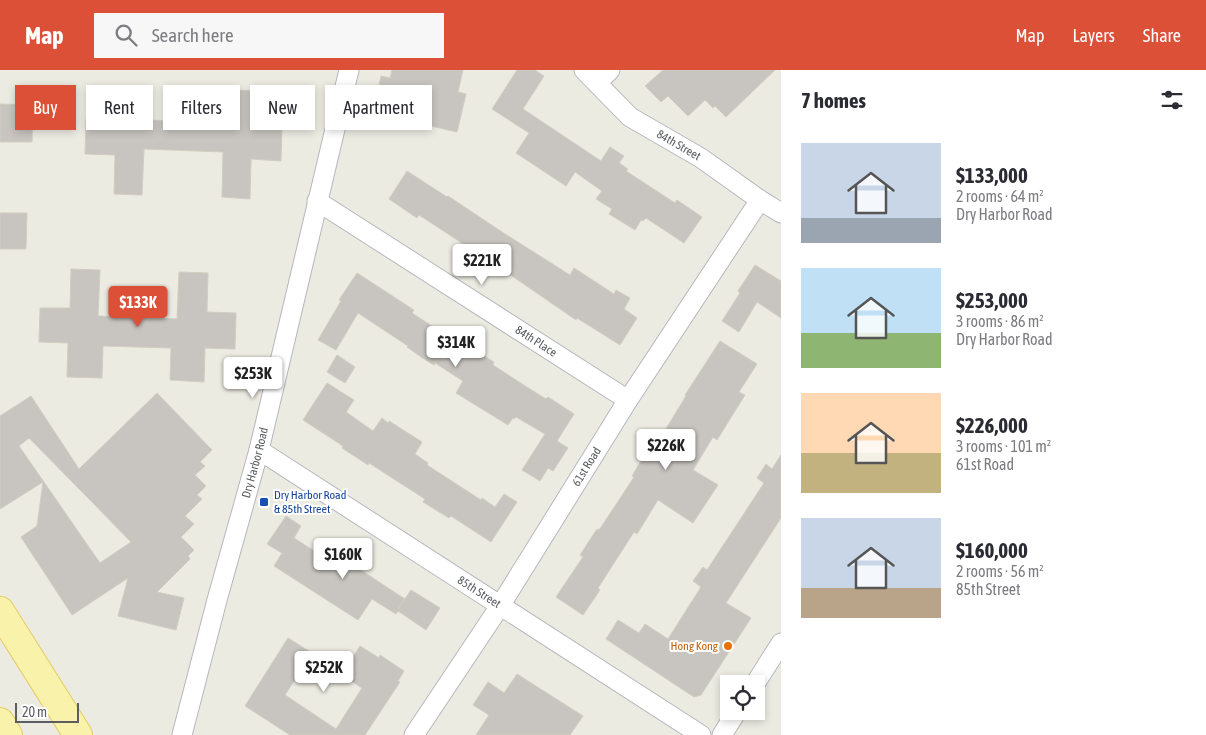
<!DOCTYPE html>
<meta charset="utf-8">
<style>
:root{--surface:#fff;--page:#f7f7f7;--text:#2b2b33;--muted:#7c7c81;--accent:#dd5038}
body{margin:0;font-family:"Asap Condensed",sans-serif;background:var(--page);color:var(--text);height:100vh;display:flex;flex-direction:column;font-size:19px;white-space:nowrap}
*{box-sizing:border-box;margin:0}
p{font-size:16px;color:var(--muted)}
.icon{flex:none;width:28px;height:28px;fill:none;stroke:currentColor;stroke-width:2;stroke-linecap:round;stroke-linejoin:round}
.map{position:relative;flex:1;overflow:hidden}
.details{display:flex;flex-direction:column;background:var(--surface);width:425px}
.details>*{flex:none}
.top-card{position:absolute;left:15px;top:15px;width:475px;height:45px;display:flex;gap:10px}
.controls{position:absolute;left:720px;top:605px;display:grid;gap:10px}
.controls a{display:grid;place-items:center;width:45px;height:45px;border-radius:0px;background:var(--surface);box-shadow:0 2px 8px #0003;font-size:25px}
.scale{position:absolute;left:15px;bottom:12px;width:64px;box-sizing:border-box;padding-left:5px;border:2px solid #5b5d62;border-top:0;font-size:14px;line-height:18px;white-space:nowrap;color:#5b5d62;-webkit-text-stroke:4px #fff;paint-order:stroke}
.price{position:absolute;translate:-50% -42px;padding:0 11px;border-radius:5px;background:#fff;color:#222;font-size:16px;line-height:32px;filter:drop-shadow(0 1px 2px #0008)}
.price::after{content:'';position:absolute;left:50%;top:30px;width:15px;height:11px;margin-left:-8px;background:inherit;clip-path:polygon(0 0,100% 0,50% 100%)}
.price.on{background:var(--accent);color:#fff}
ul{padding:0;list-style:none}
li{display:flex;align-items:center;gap:15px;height:125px;padding:0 20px}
li span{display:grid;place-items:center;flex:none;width:140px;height:100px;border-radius:0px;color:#555}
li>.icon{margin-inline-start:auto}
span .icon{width:60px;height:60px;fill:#fffc;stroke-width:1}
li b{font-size:21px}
h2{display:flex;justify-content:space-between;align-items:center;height:60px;padding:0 20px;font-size:21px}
.pill{padding:0 18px;border-radius:0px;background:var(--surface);box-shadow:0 2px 8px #0003;font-size:18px;line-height:45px}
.pill.on{background:var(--accent);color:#fff}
header{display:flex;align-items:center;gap:30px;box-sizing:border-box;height:70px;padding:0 25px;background:var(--accent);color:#fff}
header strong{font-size:24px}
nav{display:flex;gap:28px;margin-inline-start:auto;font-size:18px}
.search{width:350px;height:45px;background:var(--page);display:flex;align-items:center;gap:12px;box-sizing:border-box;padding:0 18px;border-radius:0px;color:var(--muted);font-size:19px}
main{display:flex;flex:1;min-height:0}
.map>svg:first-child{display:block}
</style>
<header>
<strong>Map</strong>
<div class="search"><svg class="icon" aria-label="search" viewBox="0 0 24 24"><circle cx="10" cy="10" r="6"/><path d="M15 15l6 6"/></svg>Search here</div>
<nav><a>Map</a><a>Layers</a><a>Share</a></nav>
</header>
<main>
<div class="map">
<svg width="781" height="665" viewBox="0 0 781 665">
<rect width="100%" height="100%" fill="#ecebe2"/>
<path fill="#c8c5c0" stroke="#d1cdc1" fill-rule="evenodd" d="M 392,0 L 463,0 L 458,22 L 466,24 L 457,62 L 379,44 L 382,31 L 376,30 L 381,6 L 390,8 Z
M 517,0 L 535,0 L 544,6 L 523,39 L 601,91 L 610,77 L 624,86 L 619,93 L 628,99 L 626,101 L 675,133 L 677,130 L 702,147 L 684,173 L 646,148 L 643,151 L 641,150 L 635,160 L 609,144 L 612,139 L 596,129 L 602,121 L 575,102 L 566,116 L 516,83 L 529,63 L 492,39 Z
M 663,0 L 775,0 L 726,47 L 715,36 L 713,38 L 705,30 L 688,46 L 668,26 L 661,32 L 645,16 Z
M 116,16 L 152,17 L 150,50 L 218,53 L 219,19 L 254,21 L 253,54 L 282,55 L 281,91 L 251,89 L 250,129 L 222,127 L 223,82 L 144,79 L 142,125 L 114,124 L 115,85 L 85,84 L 86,49 L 115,50 Z
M 0,34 L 33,35 L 32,72 L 0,72 Z
M 407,101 L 447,127 L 448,126 L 502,162 L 570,205 L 574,198 L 614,224 L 616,220 L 630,228 L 624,239 L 637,248 L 620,275 L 577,248 L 576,250 L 499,197 L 497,200 L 469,181 L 471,179 L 419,145 L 417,148 L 389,129 Z
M 0,143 L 27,143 L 26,179 L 0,179 Z
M 755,195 L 781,211 L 781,248 L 757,232 L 739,262 L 722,251 L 740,223 L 738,221 Z
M 71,199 L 100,200 L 98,246 L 177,249 L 179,202 L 208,203 L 207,242 L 236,243 L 235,279 L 205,278 L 204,312 L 170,310 L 171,278 L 103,276 L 102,308 L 67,307 L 68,273 L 39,272 L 40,238 L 70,238 Z
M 357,203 L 414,240 L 412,243 L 464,277 L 466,275 L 494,292 L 493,295 L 519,312 L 546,329 L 548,327 L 574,344 L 557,371 L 568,378 L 553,401 L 548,398 L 540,411 L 522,400 L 545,364 L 516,347 L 514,349 L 513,348 L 508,355 L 456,323 L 463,311 L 435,293 L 434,295 L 421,287 L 407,277 L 408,276 L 358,243 L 336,280 L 318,270 L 341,231 L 339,230 Z
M 720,271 L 757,294 L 739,322 L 745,325 L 717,370 L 713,367 L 693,400 L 718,415 L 693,453 L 658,430 L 637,464 L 634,462 L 598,518 L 600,520 L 583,545 L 556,527 L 583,487 L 580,485 L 597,459 L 599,460 L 617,433 L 634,407 L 632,406 L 649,378 L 653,380 L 686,326 L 685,325 Z
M 337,285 L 355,297 L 345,313 L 327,302 Z
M 327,313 L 354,330 L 346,342 L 373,361 L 382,348 L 388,353 L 389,351 L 422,372 L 415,384 L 428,393 L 427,395 L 481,430 L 482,428 L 495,437 L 504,424 L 517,432 L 491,472 L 451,446 L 449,448 L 423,432 L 425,429 L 369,393 L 368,395 L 342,378 L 343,376 L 303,350 Z
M 157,323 L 212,380 L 200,392 L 205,396 L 195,405 L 206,416 L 197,425 L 202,429 L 185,446 L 194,454 L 181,467 L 194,480 L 188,486 L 190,489 L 157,522 L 184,528 L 176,560 L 118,546 L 128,508 L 72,545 L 21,467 L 37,456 L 43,412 L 0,439 L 0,346 L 31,326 L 79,399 ZM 29,368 L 88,428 L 131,472 L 100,493 L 19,376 Z
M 781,385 L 781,448 L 726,533 L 751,548 L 701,625 L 694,627 L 606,569 L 618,550 L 639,563 L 645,554 L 668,569 L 701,517 L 693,511 L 703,497 L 707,500 L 764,413 L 757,408 L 766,394 L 772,399 Z
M 286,446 L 301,456 L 294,468 L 322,486 L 324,483 L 351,498 L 353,495 L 405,529 L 398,539 L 411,520 L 440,538 L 426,560 L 398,541 L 396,544 L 372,529 L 358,550 L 274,496 L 282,483 L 267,474 Z
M 288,568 L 312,583 L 285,625 L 336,659 L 362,618 L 342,605 L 360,576 L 379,588 L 380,585 L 404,601 L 398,611 L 400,612 L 365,665 L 290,665 L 245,636 Z
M 517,604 L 583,646 L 570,665 L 476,665 L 489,645 L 473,635 L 488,612 L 504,623 Z"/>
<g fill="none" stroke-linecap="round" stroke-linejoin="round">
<g stroke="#b5b7bc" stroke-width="21">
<g id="street">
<path id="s1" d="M 584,0 L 630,47 L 701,88 L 760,130 L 781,143"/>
<path d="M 597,13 L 610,0"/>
<path id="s2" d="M 317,131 L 628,330"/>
<path id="s3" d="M 259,380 L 701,665"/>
<path d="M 755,614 L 781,573"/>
<path id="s4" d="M 182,665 L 217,530 L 259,380 L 349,0"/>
<path id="s5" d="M 414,665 L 500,536 L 628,330 L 760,130"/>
<path d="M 722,665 L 737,641"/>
</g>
</g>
<g stroke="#e7cb61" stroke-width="30">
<path id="primary" d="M 0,541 L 78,665
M 0,652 L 8,665"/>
</g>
<use href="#street" stroke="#fff" stroke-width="19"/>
<use href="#primary" stroke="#f9f2ab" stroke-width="28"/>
</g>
<rect fill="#1a4fb4" stroke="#fff" stroke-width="2" x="259" y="427" width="10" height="10" rx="2.5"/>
<circle fill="#e8710a" stroke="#fff" stroke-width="2" cx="728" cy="576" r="5"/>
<g text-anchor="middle" stroke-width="4" stroke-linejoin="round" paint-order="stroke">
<g font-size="12" fill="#5b5d62" stroke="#fff">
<text dy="4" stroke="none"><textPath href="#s1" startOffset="122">84th Street</textPath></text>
<text dy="4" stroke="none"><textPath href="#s2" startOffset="260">84th Place</textPath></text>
<text dy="4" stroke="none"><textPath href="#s4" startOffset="282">Dry Harbor Road</textPath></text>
<text dy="4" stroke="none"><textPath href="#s5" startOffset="319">61st Road</textPath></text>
<text dy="4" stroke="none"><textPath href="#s3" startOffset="262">85th Street</textPath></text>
</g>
<g font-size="12" fill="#164399" stroke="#fff" text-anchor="start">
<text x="274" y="429">Dry Harbor Road<tspan x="274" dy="14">&amp; 85th Street</tspan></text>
</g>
<g font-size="12" fill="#c56008" stroke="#fff" text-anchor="end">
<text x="718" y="580">Hong Kong</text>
</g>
</g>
</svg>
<div class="controls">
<a><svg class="icon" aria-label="locate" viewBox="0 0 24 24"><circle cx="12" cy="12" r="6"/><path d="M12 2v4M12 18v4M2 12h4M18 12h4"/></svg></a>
</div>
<div class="scale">20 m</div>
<b class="price" style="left:482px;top:216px">$221K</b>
<b class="price on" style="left:138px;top:258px">$133K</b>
<b class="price" style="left:456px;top:298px">$314K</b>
<b class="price" style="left:253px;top:329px">$253K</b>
<b class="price" style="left:666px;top:401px">$226K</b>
<b class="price" style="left:343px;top:510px">$160K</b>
<b class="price" style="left:324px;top:623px">$252K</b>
<div class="top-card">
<a class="pill on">Buy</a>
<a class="pill">Rent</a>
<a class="pill">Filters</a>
<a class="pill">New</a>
<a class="pill">Apartment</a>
</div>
</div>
<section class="details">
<h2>7 homes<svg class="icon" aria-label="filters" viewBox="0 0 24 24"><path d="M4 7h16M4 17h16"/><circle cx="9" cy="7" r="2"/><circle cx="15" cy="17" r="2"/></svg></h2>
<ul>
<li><span style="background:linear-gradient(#c9d6e8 75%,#9aa5b1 0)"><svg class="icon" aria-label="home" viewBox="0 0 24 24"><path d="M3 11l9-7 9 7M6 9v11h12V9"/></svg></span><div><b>$133,000</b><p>2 rooms · 64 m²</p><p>Dry Harbor Road</p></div></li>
<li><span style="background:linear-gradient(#bfe0f5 65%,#8fb573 0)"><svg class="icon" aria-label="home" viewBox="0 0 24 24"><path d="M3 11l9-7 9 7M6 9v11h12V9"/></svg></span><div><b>$253,000</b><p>3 rooms · 86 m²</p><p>Dry Harbor Road</p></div></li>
<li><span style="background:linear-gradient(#ffd9b3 60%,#c2b280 0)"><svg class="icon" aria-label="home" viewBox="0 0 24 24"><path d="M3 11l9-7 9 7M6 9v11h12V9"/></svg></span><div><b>$226,000</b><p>3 rooms · 101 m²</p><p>61st Road</p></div></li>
<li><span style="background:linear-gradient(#c9d6e8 70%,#b9a48a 0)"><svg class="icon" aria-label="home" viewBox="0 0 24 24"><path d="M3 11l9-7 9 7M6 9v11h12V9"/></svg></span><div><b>$160,000</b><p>2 rooms · 56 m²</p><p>85th Street</p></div></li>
</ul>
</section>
</main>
